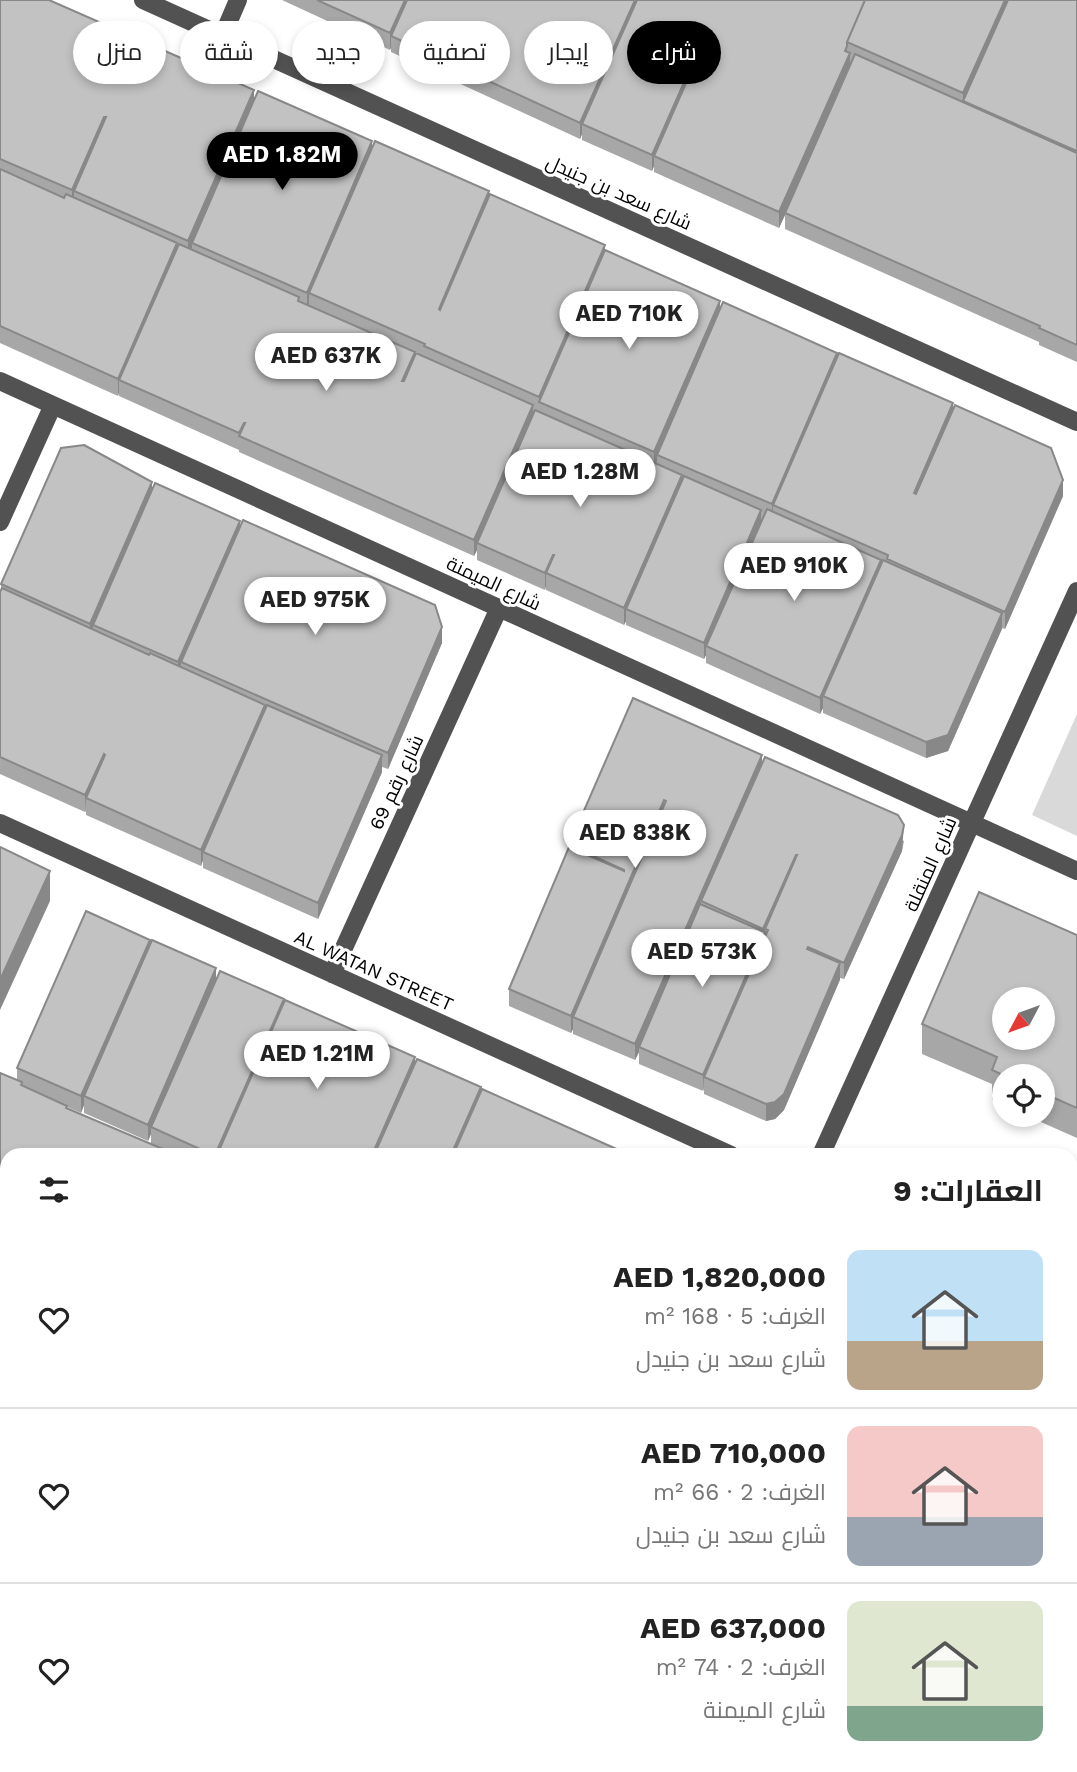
<!DOCTYPE html>
<html lang="ar">
<meta charset="utf-8">
<style>
:root{--surface:#fff;--page:#f6f6f6;--text:#222;--muted:#767676;--line:#e0e0e0;--accent:#000}
body{margin:0;font-family:"Work Sans",Cairo,sans-serif;background:var(--page);color:var(--text);direction:rtl;height:100vh;display:flex;flex-direction:column;font-size:26px;white-space:nowrap}
*{box-sizing:border-box;margin:0}
p{font-size:23px;color:var(--muted)}
.icon{flex:none;width:38px;height:38px;fill:none;stroke:currentColor;stroke-width:2;stroke-linecap:round;stroke-linejoin:round}
.map{position:relative;flex:1;overflow:hidden;direction:ltr}
.details{position:absolute;left:0px;top:1148px;width:1078px;height:625px;display:flex;flex-direction:column;background:var(--surface);border-radius:21px 21px 0 0;box-shadow:0 4px 10px #0003;direction:rtl}
.details>*{flex:none}
.banner{position:absolute;left:21px;top:21px;width:700px;height:63px;direction:rtl;display:flex;gap:14px}
.needle{width:46px;rotate:229deg}
.tools{position:absolute;left:992px;top:987px;display:grid;gap:14px}
.tools a{display:grid;place-items:center;width:63px;height:63px;border-radius:50%;background:var(--surface);box-shadow:0 4px 10px #0003;font-size:35px}
.price{position:absolute;translate:-50% -60px;padding:0 16px;border-radius:24px;background:#fff;color:#222;font-size:23px;line-height:46px;filter:drop-shadow(0 2px 4px #0008)}
.price::after{content:'';position:absolute;left:50%;top:42px;width:21px;height:16px;margin-left:-10px;background:inherit;clip-path:polygon(0 0,100% 0,50% 100%)}
.price.current{background:var(--accent);color:#fff}
ul{padding:0;list-style:none}
li{display:flex;align-items:center;gap:21px;height:175px;padding:0 35px}
li+li{border-top:2px solid var(--line)}
li span{display:grid;place-items:center;flex:none;width:196px;height:140px;border-radius:14px;color:#555}
li>.icon{margin-inline-start:auto}
span .icon{width:84px;height:84px;fill:#fffc;stroke-width:1}
li b{font-size:30px}
h2{display:flex;justify-content:space-between;align-items:center;height:84px;padding:0 35px;font-size:30px}
.tag{padding:0 24px;border-radius:32px;background:var(--surface);box-shadow:0 4px 10px #0003;font-size:24px;line-height:63px}
.tag.current{background:var(--accent);color:#fff}
.map>svg:first-child{display:block}
</style>
<div class="map">
<svg width="1077" height="1772" viewBox="0 0 1077 1772">
<rect width="100%" height="100%" fill="#fff"/>
<path fill="#d9d9d9" d="M 1077,714 L 1077,836 L 1032,815 Z"/>
<g fill="none" stroke-linecap="round" stroke-linejoin="round">
<path stroke="#525252" stroke-width="18" d="M 143,0 L 1077,422
M 223,35 L 238,0
M 0,381 L 1077,871
M 0,522 L 53,405
M 0,823 L 731,1155
M 332,974 L 499,608
M 821,1155 L 1077,591
M 1071,1310 L 1077,1312
M 0,1316 L 7,1319
M 0,1718 L 7,1722
M 105,1766 L 118,1772
M 998,1766 L 1012,1772"/>
</g>
<path fill="#a7a7a7" fill-rule="evenodd" d="M 0,0 L 254,100 L 489,196 L 605,252 L 720,310 L 837,357 L 953,408 L 1063,496 L 1005,629 L 1002,628 L 948,751 L 926,758 L 823,713 L 823,708 L 820,714 L 706,663 L 706,655 L 704,659 L 626,625 L 626,621 L 624,625 L 546,590 L 546,586 L 545,590 L 477,560 L 477,550 L 474,556 L 239,452 L 239,449 L 239,450 L 119,396 L 119,392 L 118,396 L 0,343 Z
M 282,0 L 1077,0 L 1077,362 L 1039,345 L 1039,342 L 785,229 L 785,215 L 779,228 L 654,172 L 654,166 L 652,171 L 582,140 L 582,134 L 580,139 L 391,52 L 391,47 L 390,50 Z
M 152,489 L 240,526 L 442,643 L 388,769 L 382,767 L 382,772 L 318,919 L 203,868 L 203,860 L 201,866 L 86,815 L 86,811 L 85,812 L 0,774 L 1,584 Z
M 633,698 L 762,763 L 904,841 L 902,851 L 844,979 L 840,978 L 784,1110 L 775,1119 L 766,1121 L 704,1094 L 704,1089 L 703,1091 L 639,1064 L 639,1052 L 635,1060 L 573,1034 L 573,1029 L 571,1033 L 509,1006 L 509,989 L 569,848 L 569,845 Z
M 1077,935 L 1077,1138 L 1025,1115 L 1043,1115 L 1043,1076 L 1004,1076 L 1004,1106 L 992,1100 L 992,1084 L 922,1054 L 922,1024 Z
M 150,946 L 216,978 L 284,1003 L 481,1092 L 630,1155 L 7,1155 L 7,1270 L 4,1269 L 4,1265 L 0,1264 L 0,1073 L 17,1080 L 17,1068 ZM 84,1105 L 84,1113 L 148,1141 L 151,1134 L 151,1144 L 129,1135 L 67,1108 L 67,1107 L 81,1113 Z
M 1071,1363 L 1077,1366 L 1077,1747 L 1071,1744 Z"/>
<path fill="#888" d="M 405,0 L 412,0 L 391,36 L 391,47 L 390,50 L 390,33 Z
M 635,0 L 636,0 L 636,14 L 582,124 L 582,134 L 580,139 L 580,123 Z
M 1005,0 L 1015,0 L 963,101 L 963,93 Z
M 707,30 L 707,46 L 654,156 L 654,166 L 652,171 L 652,155 Z
M 847,46 L 847,59 L 850,53 L 850,69 L 785,213 L 785,215 L 779,228 L 779,212 Z
M 254,90 L 254,106 L 192,243 L 192,248 L 188,258 L 188,241 Z
M 104,117 L 104,133 L 74,191 L 74,203 L 72,207 L 72,190 Z
M 372,141 L 372,157 L 309,293 L 309,304 L 307,310 L 307,293 Z
M 489,191 L 489,208 L 439,326 L 439,309 Z
M 177,243 L 177,260 L 119,380 L 119,392 L 118,396 L 118,379 Z
M 605,245 L 605,261 L 539,402 L 539,413 L 539,397 Z
M 720,301 L 720,317 L 657,455 L 657,461 L 654,469 L 654,452 Z
M 837,353 L 837,369 L 773,505 L 773,517 L 772,521 L 772,504 Z
M 953,403 L 953,420 L 914,510 L 914,493 Z
M 533,405 L 533,421 L 477,543 L 477,550 L 474,556 L 474,540 Z
M 682,475 L 682,492 L 626,609 L 626,621 L 624,625 L 624,608 Z
M 1063,480 L 1063,496 L 1005,629 L 1005,612 Z
M 152,482 L 152,499 L 93,625 L 93,635 L 90,641 L 90,624 Z
M 761,510 L 761,527 L 706,646 L 706,655 L 704,659 L 704,643 Z
M 240,521 L 240,537 L 181,662 L 181,673 L 178,679 L 178,662 Z
M 553,555 L 553,571 L 546,573 L 546,586 L 545,590 L 545,573 Z
M 881,560 L 881,576 L 823,696 L 823,708 L 820,714 L 820,698 Z
M 1002,613 L 1002,629 L 948,751 L 926,758 L 926,742 Z
M 442,627 L 442,643 L 388,769 L 388,753 Z
M 265,705 L 265,721 L 203,852 L 203,860 L 201,866 L 201,850 Z
M 104,754 L 104,771 L 86,798 L 85,812 L 85,795 Z
M 382,755 L 382,772 L 318,919 L 318,903 Z
M 762,755 L 762,772 L 701,901 L 701,910 L 639,1047 L 639,1052 L 635,1060 L 635,1044 Z
M 664,800 L 664,817 L 573,1017 L 573,1029 L 571,1033 L 571,1016 Z
M 904,825 L 902,851 L 844,979 L 844,963 Z
M 796,855 L 796,871 L 768,930 L 765,929 L 765,948 L 704,1077 L 703,1091 L 703,1075 L 763,936 L 763,929 Z
M 50,871 L 50,901 L 0,1010 L 0,980 Z
M 150,940 L 150,956 L 84,1096 L 84,1105 L 81,1113 L 81,1096 Z
M 840,963 L 840,980 L 784,1110 L 775,1119 L 766,1121 L 766,1104 Z
M 216,968 L 216,985 L 151,1127 L 151,1134 L 148,1141 L 148,1125 Z
M 284,999 L 284,1016 L 222,1155 L 215,1155 Z
M 415,1057 L 415,1074 L 379,1155 L 372,1155 Z
M 481,1087 L 481,1104 L 459,1155 L 451,1155 Z
M 934,1766 L 936,1766 L 936,1772 L 931,1772 Z"/>
<path fill="#c2c2c2" stroke="#888" stroke-width="2" fill-rule="evenodd" d="M 0,0 L 49,0 L 254,90 L 188,241 L 74,191 L 106,117 L 104,117 L 72,190 L 0,159 Z
M 317,0 L 405,0 L 390,33 Z
M 407,0 L 635,0 L 580,123 L 391,36 Z
M 637,0 L 865,0 L 847,42 L 847,46 L 845,51 L 850,53 L 779,212 L 654,156 L 709,31 L 707,30 L 652,155 L 582,124 Z
M 865,0 L 1005,0 L 963,93 L 847,42 Z
M 1008,0 L 1077,0 L 1077,151 L 963,101 Z
M 855,54 L 1077,153 L 1077,345 L 1039,328 L 1040,326 L 785,213 Z
M 258,91 L 372,141 L 307,293 L 192,243 Z
M 375,141 L 489,191 L 439,309 L 440,310 L 490,194 L 605,245 L 539,397 L 424,346 L 425,344 L 309,293 Z
M 0,169 L 64,198 L 66,194 L 177,243 L 118,379 L 0,326 Z
M 179,244 L 299,297 L 298,301 L 415,352 L 402,381 L 404,381 L 416,353 L 533,405 L 474,540 L 239,436 L 245,423 L 244,423 L 239,433 L 119,380 Z
M 605,250 L 720,301 L 654,452 L 539,402 Z
M 723,302 L 837,353 L 772,504 L 657,455 Z
M 839,353 L 953,403 L 914,493 L 916,494 L 955,405 L 1051,448 L 1063,480 L 1005,612 L 887,559 L 888,555 L 773,505 Z
M 535,410 L 682,475 L 624,608 L 546,573 L 554,555 L 553,555 L 545,573 L 477,543 Z
M 84,445 L 152,482 L 90,624 L 1,584 L 61,448 Z
M 684,476 L 761,510 L 704,643 L 626,609 Z
M 155,483 L 240,521 L 178,662 L 93,625 Z
M 767,509 L 881,560 L 820,698 L 706,646 Z
M 243,520 L 435,605 L 442,627 L 388,753 L 181,662 Z
M 883,560 L 1002,613 L 948,735 L 926,742 L 823,696 Z
M 2,588 L 149,655 L 150,653 L 265,705 L 201,850 L 86,798 L 105,755 L 104,754 L 85,795 L 0,757 L 0,592 Z
M 633,698 L 762,755 L 635,1044 L 573,1017 L 666,801 L 664,800 L 571,1016 L 509,989 L 569,847 L 624,871 L 624,870 L 569,845 Z
M 267,705 L 382,755 L 318,903 L 203,852 Z
M 765,757 L 898,815 L 904,825 L 902,835 L 844,963 L 808,947 L 807,949 L 840,963 L 784,1094 L 775,1102 L 766,1104 L 704,1077 L 768,930 L 765,929 L 797,855 L 796,855 L 763,929 L 701,901 Z
M 0,847 L 50,871 L 0,980 Z
M 979,892 L 1077,935 L 1077,1108 L 1043,1093 L 1043,1076 L 1005,1076 L 992,1070 L 997,1057 L 922,1024 ZM 1004,999 L 1043,999 L 1043,1038 L 1004,1038 Z
M 700,904 L 765,932 L 703,1075 L 639,1047 Z
M 86,911 L 150,940 L 81,1096 L 17,1068 Z
M 152,940 L 216,968 L 148,1125 L 84,1096 Z
M 220,971 L 284,999 L 215,1155 L 213,1155 L 151,1127 Z
M 285,1000 L 415,1057 L 372,1155 L 217,1155 Z
M 417,1059 L 481,1087 L 451,1155 L 374,1155 Z
M 0,1073 L 22,1082 L 21,1085 L 67,1106 L 66,1108 L 177,1155 L 7,1155 L 7,1242 L 4,1249 L 0,1247 Z
M 482,1089 L 630,1155 L 453,1155 Z
M 1071,1363 L 1077,1366 L 1077,1730 L 1071,1727 Z
M 0,1734 L 7,1737 L 7,1766 L 91,1766 L 105,1772 L 0,1772 Z
M 332,1766 L 447,1766 L 444,1772 L 329,1772 Z
M 449,1766 L 551,1766 L 548,1772 L 446,1772 Z
M 553,1766 L 589,1766 L 603,1772 L 550,1772 Z
M 594,1766 L 934,1766 L 931,1772 L 608,1772 Z"/>
<g text-anchor="middle" stroke-width="6" stroke-linejoin="round" paint-order="stroke">
<g font-size="19" fill="#000" stroke="#fff">
<text transform="translate(619 192) rotate(24)" y="7">شارع سعد بن جنيدل</text>
<text transform="translate(494 583) rotate(25)" y="7">شارع الميمنة</text>
<text transform="translate(396 782) rotate(-65)" y="7">شارع رقم 69</text>
<text transform="translate(930 864) rotate(-66)" y="7">شارع المنقلة</text>
<text transform="translate(374 970) rotate(24)" y="7">AL WATAN STREET</text>
</g>
</g>
</svg>
<div class="tools">
<a><svg class="needle" viewBox="-14 -14 28 28"><path d="M0-13l5 13h-10z" fill="#e53935"/><path d="M0 13l5-13h-10z" fill="#767676"/></svg></a>
<a><svg class="icon" aria-label="locate" viewBox="0 0 24 24"><circle cx="12" cy="12" r="6"/><path d="M12 2v4M12 18v4M2 12h4M18 12h4"/></svg></a>
</div>
<b class="price current" style="left:282px;top:192px">AED 1.82M</b>
<b class="price" style="left:629px;top:351px">AED 710K</b>
<b class="price" style="left:326px;top:393px">AED 637K</b>
<b class="price" style="left:580px;top:509px">AED 1.28M</b>
<b class="price" style="left:794px;top:603px">AED 910K</b>
<b class="price" style="left:315px;top:637px">AED 975K</b>
<b class="price" style="left:635px;top:870px">AED 838K</b>
<b class="price" style="left:702px;top:989px">AED 573K</b>
<b class="price" style="left:317px;top:1091px">AED 1.21M</b>
<div class="banner">
<a class="tag current">شراء</a>
<a class="tag">إيجار</a>
<a class="tag">تصفية</a>
<a class="tag">جديد</a>
<a class="tag">شقة</a>
<a class="tag">منزل</a>
</div>
<section class="details">
<h2>العقارات: 9<svg class="icon" aria-label="filters" viewBox="0 0 24 24"><path d="M4 7h16M4 17h16"/><circle cx="9" cy="7" r="2"/><circle cx="15" cy="17" r="2"/></svg></h2>
<ul>
<li><span style="background:linear-gradient(#bfe0f5 65%,#b9a48a 0)"><svg class="icon" aria-label="home" viewBox="0 0 24 24"><path d="M3 11l9-7 9 7M6 9v11h12V9"/></svg></span><div><b>AED 1,820,000</b><p>الغرف: 5 · 168 m²</p><p>شارع سعد بن جنيدل</p></div><svg class="icon" aria-label="heart" viewBox="0 0 24 24"><path d="M12 20l-8-8c-3-5 5-10 8-4 3-6 11-1 8 4z"/></svg></li>
<li><span style="background:linear-gradient(#f6c9c9 65%,#9aa5b1 0)"><svg class="icon" aria-label="home" viewBox="0 0 24 24"><path d="M3 11l9-7 9 7M6 9v11h12V9"/></svg></span><div><b>AED 710,000</b><p>الغرف: 2 · 66 m²</p><p>شارع سعد بن جنيدل</p></div><svg class="icon" aria-label="heart" viewBox="0 0 24 24"><path d="M12 20l-8-8c-3-5 5-10 8-4 3-6 11-1 8 4z"/></svg></li>
<li><span style="background:linear-gradient(#dfe7d0 75%,#7fa58c 0)"><svg class="icon" aria-label="home" viewBox="0 0 24 24"><path d="M3 11l9-7 9 7M6 9v11h12V9"/></svg></span><div><b>AED 637,000</b><p>الغرف: 2 · 74 m²</p><p>شارع الميمنة</p></div><svg class="icon" aria-label="heart" viewBox="0 0 24 24"><path d="M12 20l-8-8c-3-5 5-10 8-4 3-6 11-1 8 4z"/></svg></li>
</ul>
</section>
</div>
